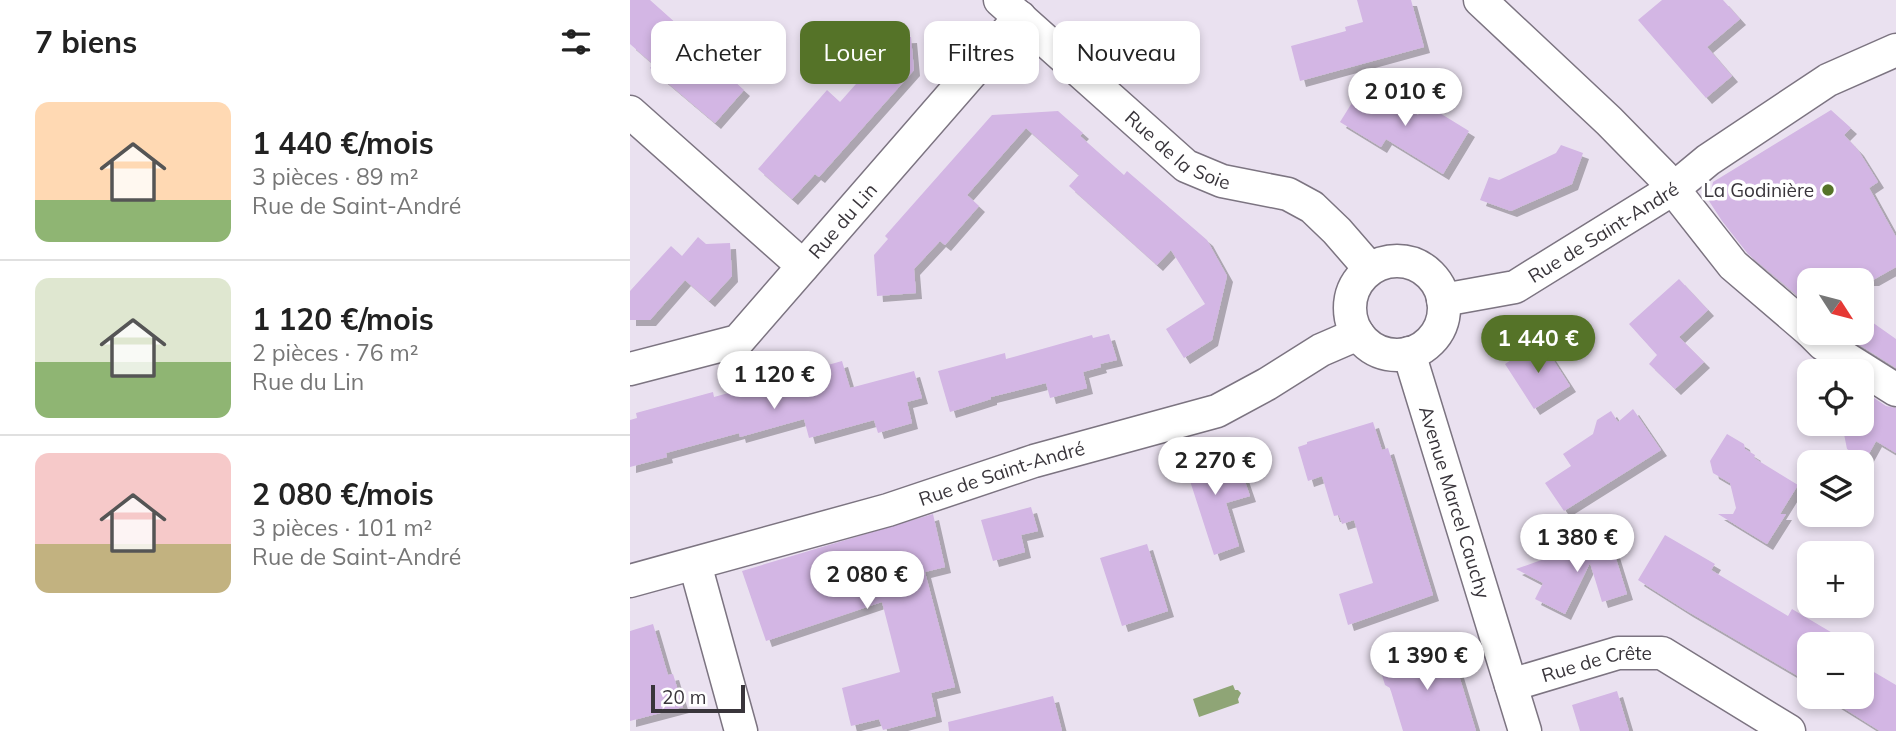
<!DOCTYPE html>
<html lang="fr">
<meta charset="utf-8">
<style>
:root{--surface:#fff;--page:#f2f2f2;--text:#222;--muted:#767676;--line:#e0e0e0;--accent:#557328}
body{margin:0;font-family:Mulish,sans-serif;background:var(--page);color:var(--text);height:100vh;display:flex;flex-direction:column;font-size:26px;white-space:nowrap}
*{box-sizing:border-box;margin:0}
p{font-size:23px;color:var(--muted)}
.icon{flex:none;width:38px;height:38px;fill:none;stroke:currentColor;stroke-width:2;stroke-linecap:round;stroke-linejoin:round}
.map{position:relative;flex:1;overflow:hidden}
.details{display:flex;flex-direction:column;background:var(--surface);width:630px}
.details>*{flex:none}
.top-card{position:absolute;left:21px;top:21px;width:665px;height:63px;display:flex;gap:14px}
.needle{width:46px;rotate:126deg}
.tools{position:absolute;left:1167px;top:268px;display:grid;gap:14px}
.tools a{display:grid;place-items:center;width:77px;height:77px;border-radius:14px;background:var(--surface);box-shadow:0 4px 10px #0003;font-size:35px}
.scale{position:absolute;left:21px;bottom:18px;width:94px;box-sizing:border-box;padding-left:7px;border:4px solid #39353b;border-top:0;font-size:19px;line-height:24px;white-space:nowrap;color:#39353b;-webkit-text-stroke:5px #fff;paint-order:stroke}
.price{position:absolute;translate:-50% -60px;padding:0 16px;border-radius:24px;background:#fff;color:#222;font-size:23px;line-height:46px;filter:drop-shadow(0 2px 4px #0008)}
.price::after{content:'';position:absolute;left:50%;top:42px;width:21px;height:16px;margin-left:-10px;background:inherit;clip-path:polygon(0 0,100% 0,50% 100%)}
.price.current{background:var(--accent);color:#fff}
ul{padding:0;list-style:none}
li{display:flex;align-items:center;gap:21px;height:175px;padding:0 35px}
li+li{border-top:2px solid var(--line)}
li span{display:grid;place-items:center;flex:none;width:196px;height:140px;border-radius:14px;color:#555}
li>.icon{margin-inline-start:auto}
span .icon{width:84px;height:84px;fill:#fffc;stroke-width:1}
li b{font-size:30px}
h2{display:flex;justify-content:space-between;align-items:center;height:84px;padding:0 35px;font-size:30px}
.pill{padding:0 24px;border-radius:14px;background:var(--surface);box-shadow:0 4px 10px #0003;font-size:24px;line-height:63px}
.pill.current{background:var(--accent);color:#fff}
main{display:flex;flex:1;min-height:0}
.map>svg:first-child{display:block}
</style>
<main>
<section class="details">
<h2>7 biens<svg class="icon" aria-label="filters" viewBox="0 0 24 24"><path d="M4 7h16M4 17h16"/><circle cx="9" cy="7" r="2"/><circle cx="15" cy="17" r="2"/></svg></h2>
<ul>
<li><span style="background:linear-gradient(#ffd9b3 70%,#8fb573 0)"><svg class="icon" aria-label="home" viewBox="0 0 24 24"><path d="M3 11l9-7 9 7M6 9v11h12V9"/></svg></span><div><b>1 440 €/mois</b><p>3 pièces · 89 m²</p><p>Rue de Saint-André</p></div></li>
<li><span style="background:linear-gradient(#dfe7d0 60%,#8fb573 0)"><svg class="icon" aria-label="home" viewBox="0 0 24 24"><path d="M3 11l9-7 9 7M6 9v11h12V9"/></svg></span><div><b>1 120 €/mois</b><p>2 pièces · 76 m²</p><p>Rue du Lin</p></div></li>
<li><span style="background:linear-gradient(#f6c9c9 65%,#c2b280 0)"><svg class="icon" aria-label="home" viewBox="0 0 24 24"><path d="M3 11l9-7 9 7M6 9v11h12V9"/></svg></span><div><b>2 080 €/mois</b><p>3 pièces · 101 m²</p><p>Rue de Saint-André</p></div></li>
</ul>
</section>
<div class="map">
<svg width="1266" height="731" viewBox="0 0 1266 731">
<defs>
<filter id="shadow"><feDropShadow dx="6" dy="6" stdDeviation="0" flood-color="#0004"/></filter>
</defs>
<rect width="100%" height="100%" fill="#eae1f0"/>
<path fill="#8fa576" d="M 603,685 L 605,690 L 608,690 L 611,693 L 608,699 L 609,703 L 569,717 L 563,699 Z"/>
<path fill="#d3b6e4" filter="url(#shadow)" d="M 0,0 L 20,0 L 67,42 L 64,45 L 114,90 L 85,123 L 20,68 L 23,64 L 0,44 Z
M 727,0 L 781,0 L 794,47 L 670,81 L 661,46 L 716,31 L 715,27 L 733,22 Z
M 1032,0 L 1093,0 L 1110,19 L 1077,47 L 1102,76 L 1076,98 L 1008,20 Z
M 281,37 L 284,70 L 189,177 L 185,174 L 162,199 L 128,169 L 197,90 L 210,102 L 257,49 L 257,38 Z
M 735,82 L 788,115 L 795,104 L 839,131 L 813,174 L 756,139 L 751,147 L 710,122 Z
M 1201,110 L 1221,128 L 1214,135 L 1228,150 L 1248,182 L 1239,188 L 1266,237 L 1266,267 L 1243,280 L 1180,280 L 1180,306 L 1118,254 L 1092,221 L 1079,201 L 1083,182 Z
M 428,111 L 453,133 L 450,136 L 494,175 L 497,171 L 577,240 L 597,276 L 582,340 L 554,358 L 536,329 L 575,304 L 541,250 L 527,265 L 439,186 L 449,175 L 396,128 L 337,195 L 349,206 L 315,245 L 310,241 L 284,269 L 286,293 L 247,296 L 244,255 L 258,239 L 255,236 L 362,115 Z
M 931,145 L 953,153 L 942,184 L 881,211 L 850,200 L 859,177 L 869,180 L 926,153 Z
M 68,237 L 76,244 L 100,243 L 102,276 L 79,301 L 55,280 L 20,320 L 0,320 L 0,291 L 41,246 L 52,256 Z
M 1049,279 L 1078,310 L 1049,337 L 1074,362 L 1045,389 L 1019,364 L 1027,355 L 999,324 Z
M 1232,315 L 1266,339 L 1266,368 L 1209,332 L 1232,332 Z
M 479,334 L 487,360 L 470,364 L 471,367 L 453,372 L 457,388 L 420,398 L 416,383 L 361,397 L 361,399 L 320,412 L 308,371 L 375,353 L 376,359 L 462,335 L 463,338 Z
M 911,341 L 940,386 L 904,409 L 875,364 Z
M 212,361 L 220,388 L 284,371 L 292,398 L 277,402 L 282,423 L 248,433 L 244,420 L 179,438 L 174,419 L 110,437 L 109,433 L 36,453 L 37,457 L 0,467 L 0,420 L 7,418 L 6,413 L 83,392 L 84,397 Z
M 1232,390 L 1256,406 L 1266,408 L 1266,453 L 1246,441 L 1235,461 L 1217,449 L 1212,424 L 1232,424 Z
M 1003,409 L 1031,450 L 934,511 L 915,483 L 941,466 L 933,454 L 963,434 L 967,420 L 981,411 L 988,422 Z
M 743,422 L 752,450 L 758,448 L 803,595 L 718,625 L 709,594 L 743,583 L 724,520 L 712,524 L 709,515 L 704,516 L 692,476 L 678,481 L 668,447 L 677,444 L 677,442 Z
M 1097,434 L 1114,444 L 1115,449 L 1125,455 L 1124,458 L 1168,485 L 1150,514 L 1156,514 L 1137,544 L 1088,514 L 1103,514 L 1106,508 L 1100,483 L 1083,473 L 1080,461 Z
M 578,447 L 586,474 L 610,467 L 620,496 L 596,503 L 609,546 L 584,555 L 551,453 Z
M 401,507 L 408,531 L 391,535 L 395,552 L 363,561 L 351,520 Z
M 303,514 L 315,567 L 295,572 L 325,687 L 301,693 L 306,716 L 253,730 L 249,719 L 221,726 L 212,688 L 270,672 L 252,602 L 136,641 L 112,571 Z
M 1035,535 L 1085,564 L 1081,570 L 1158,616 L 1162,609 L 1221,644 L 1180,644 L 1180,683 L 1057,611 L 1008,580 Z
M 979,536 L 997,594 L 972,602 L 960,563 L 935,614 L 905,599 L 913,583 L 886,569 Z
M 517,544 L 538,611 L 492,626 L 470,558 Z
M 23,624 L 38,675 L 43,674 L 53,707 L 0,721 L 0,631 Z
M 805,644 L 810,664 L 824,659 L 846,731 L 773,731 L 760,688 L 755,685 L 748,662 Z
M 1232,665 L 1266,685 L 1266,731 L 1250,731 L 1194,696 L 1232,696 Z
M 987,691 L 999,731 L 950,731 L 942,705 Z
M 423,696 L 432,731 L 319,731 L 318,722 Z"/>
<g fill="none" stroke-linecap="round" stroke-linejoin="round">
<g stroke="#7c7481" stroke-width="35">
<g id="minor">
<path id="s1" d="M 370,0 L 556,166 L 592,181 L 658,194 L 682,207 L 707,231 L 740,269"/>
<path d="M 850,0 L 979,121 L 1033,176 L 1103,265 L 1180,331"/>
<path d="M 0,112 L 173,266"/>
<circle cx="767" cy="308" r="47"/>
<path id="s2" d="M 813,300 L 885,287 L 1043,189 L 1078,160 L 1198,80 L 1266,50"/>
<path d="M 1181,332 L 1193,344 L 1266,390"/>
<path id="s3" d="M 779,353 L 895,731"/>
<path id="s4" d="M 0,369 L 108,341 L 390,17"/>
<path d="M 65,564 L 111,731"/>
<path id="s5" d="M 0,581 L 258,510 L 404,461 L 587,411 L 637,384 L 691,350 L 728,334"/>
<path id="s6" d="M 881,685 L 988,653 L 1032,653 L 1159,731"/>
</g>
</g>
<use href="#minor" stroke="#fff" stroke-width="32"/>
</g>
<circle fill="#557328" stroke="#fff" stroke-width="2.5" cx="1198" cy="190" r="7"/>
<g text-anchor="middle" stroke-width="7" stroke-linejoin="round" paint-order="stroke">
<g font-size="19" fill="#39353b" stroke="#fff">
<text dy="7" stroke="none"><textPath href="#s1" startOffset="234">Rue de la Soie</textPath></text>
<text dy="7" stroke="none"><textPath href="#s4" startOffset="271">Rue du Lin</textPath></text>
<text dy="7" stroke="none"><textPath href="#s2" startOffset="177">Rue de Saint-André</textPath></text>
<text dy="7" stroke="none"><textPath href="#s5" startOffset="387">Rue de Saint-André</textPath></text>
<text dy="7" stroke="none"><textPath href="#s3" startOffset="156">Avenue Marcel Cauchy</textPath></text>
<text dy="7" stroke="none"><textPath href="#s6" startOffset="89">Rue de Crête</textPath></text>
</g>
<g font-size="19" fill="#39353b" stroke="#fff" text-anchor="end">
<text x="1184" y="197">La Godinière</text>
</g>
</g>
</svg>
<div class="tools">
<a><svg class="needle" viewBox="-14 -14 28 28"><path d="M0-13l5 13h-10z" fill="#e53935"/><path d="M0 13l5-13h-10z" fill="#767676"/></svg></a>
<a><svg class="icon" aria-label="locate" viewBox="0 0 24 24"><circle cx="12" cy="12" r="6"/><path d="M12 2v4M12 18v4M2 12h4M18 12h4"/></svg></a>
<a><svg class="icon" aria-label="layers" viewBox="0 0 24 24"><path d="M12 4l9 5-9 5-9-5zM3 14l9 5 9-5"/></svg></a>
<a>+</a>
<a>−</a>
</div>
<div class="scale">20 m</div>
<b class="price" style="left:775px;top:128px">2 010 €</b>
<b class="price current" style="left:908px;top:375px">1 440 €</b>
<b class="price" style="left:144px;top:411px">1 120 €</b>
<b class="price" style="left:585px;top:497px">2 270 €</b>
<b class="price" style="left:947px;top:574px">1 380 €</b>
<b class="price" style="left:237px;top:611px">2 080 €</b>
<b class="price" style="left:797px;top:692px">1 390 €</b>
<div class="top-card">
<a class="pill">Acheter</a>
<a class="pill current">Louer</a>
<a class="pill">Filtres</a>
<a class="pill">Nouveau</a>
</div>
</div>
</main>
